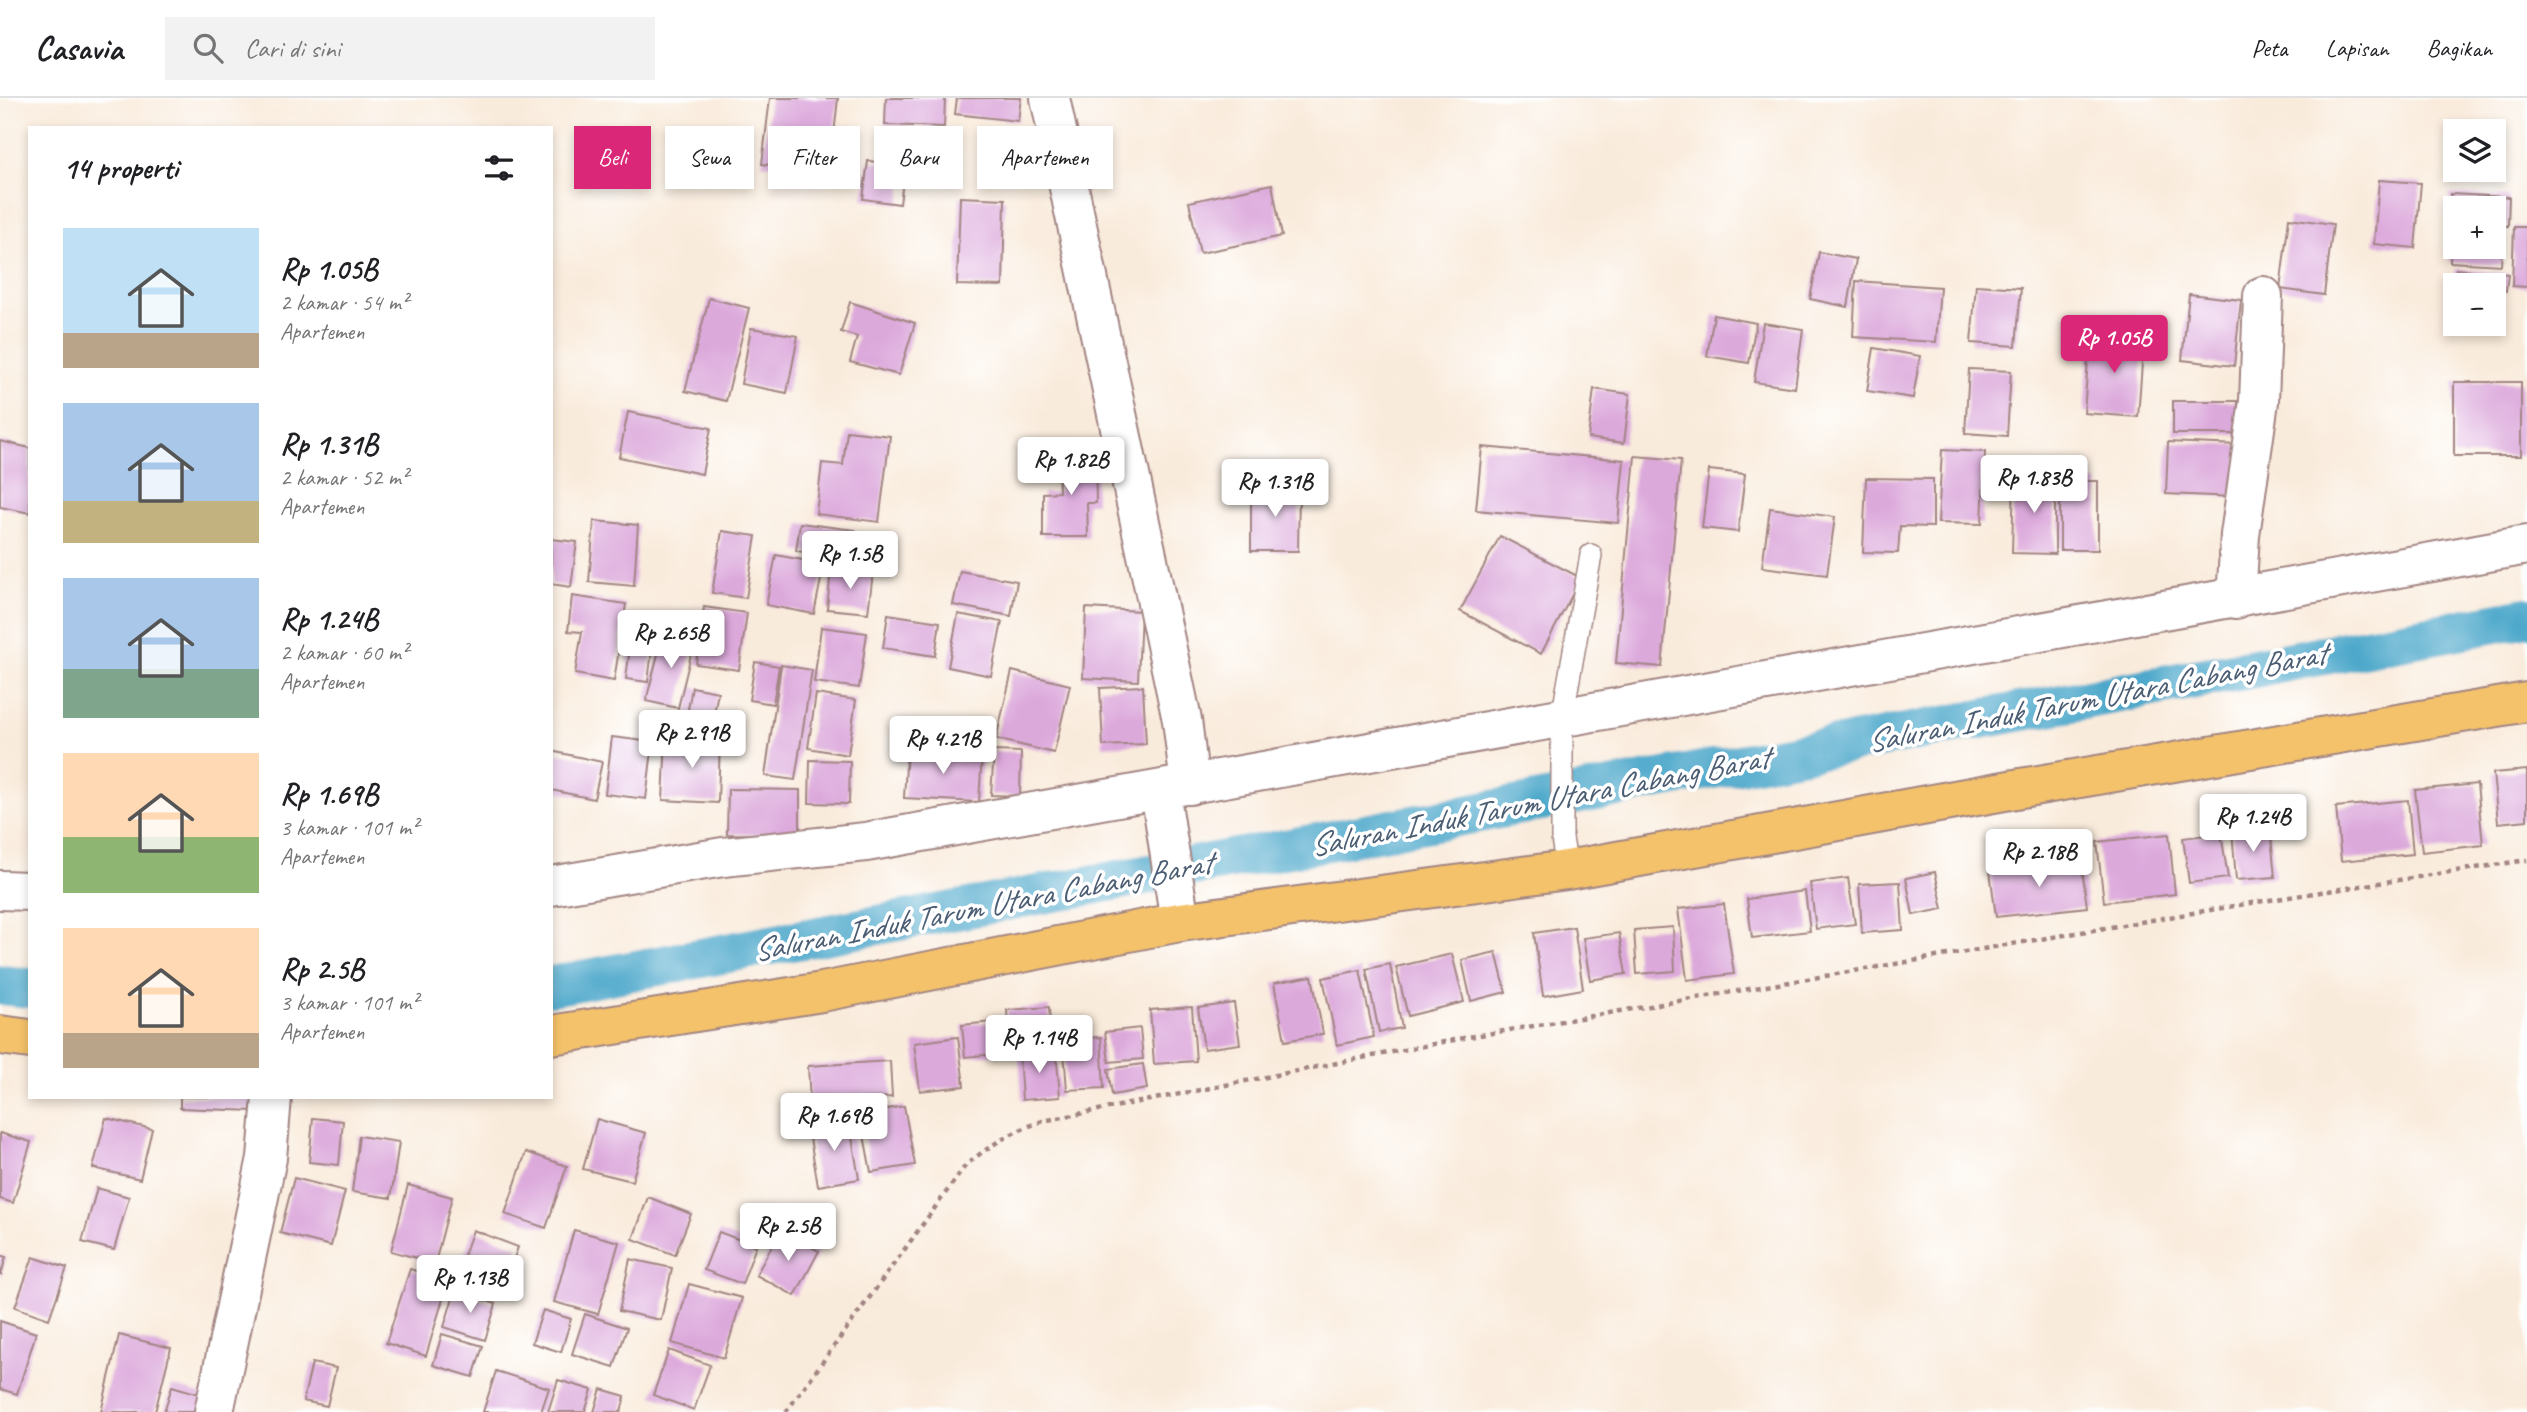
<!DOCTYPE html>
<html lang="id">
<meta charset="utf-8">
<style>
:root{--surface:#fff;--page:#f2f2f2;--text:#202124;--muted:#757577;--line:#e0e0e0;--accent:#db2777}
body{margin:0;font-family:Caveat,sans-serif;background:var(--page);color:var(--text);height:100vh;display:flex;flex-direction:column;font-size:26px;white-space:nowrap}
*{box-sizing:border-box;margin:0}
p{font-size:23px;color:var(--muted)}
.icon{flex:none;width:38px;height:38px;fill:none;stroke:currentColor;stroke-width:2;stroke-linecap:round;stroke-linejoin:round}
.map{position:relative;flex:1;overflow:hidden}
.panel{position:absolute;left:28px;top:28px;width:525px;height:973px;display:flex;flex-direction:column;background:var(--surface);border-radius:0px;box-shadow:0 4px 10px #0003}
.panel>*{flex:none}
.guide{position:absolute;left:574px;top:28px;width:665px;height:63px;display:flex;gap:14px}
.buttons{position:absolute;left:2443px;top:21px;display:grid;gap:14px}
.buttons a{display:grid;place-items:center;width:63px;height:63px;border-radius:0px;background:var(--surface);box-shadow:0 4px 10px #0003;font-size:35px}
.price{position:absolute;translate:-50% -60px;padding:0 16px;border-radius:7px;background:#fff;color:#222;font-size:23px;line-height:46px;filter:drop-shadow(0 2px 4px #0008)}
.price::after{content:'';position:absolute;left:50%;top:42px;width:21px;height:16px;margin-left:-10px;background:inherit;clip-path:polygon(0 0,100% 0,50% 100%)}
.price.selected{background:var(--accent);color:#fff}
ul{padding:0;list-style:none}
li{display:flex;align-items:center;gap:21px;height:175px;padding:0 35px}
li span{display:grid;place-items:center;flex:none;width:196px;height:140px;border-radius:0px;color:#555}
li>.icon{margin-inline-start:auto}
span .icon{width:84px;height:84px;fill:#fffc;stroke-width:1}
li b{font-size:30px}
h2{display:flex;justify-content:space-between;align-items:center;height:84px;padding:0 35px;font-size:30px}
.tag{padding:0 24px;border-radius:0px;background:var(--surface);box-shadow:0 4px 10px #0003;font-size:24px;line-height:63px}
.tag.selected{background:var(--accent);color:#fff}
header{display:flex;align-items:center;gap:42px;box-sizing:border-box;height:98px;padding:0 35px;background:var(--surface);border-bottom:2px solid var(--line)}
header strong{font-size:33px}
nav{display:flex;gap:38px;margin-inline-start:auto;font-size:24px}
.search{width:490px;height:63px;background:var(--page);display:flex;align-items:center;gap:18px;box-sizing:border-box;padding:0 24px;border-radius:0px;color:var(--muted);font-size:26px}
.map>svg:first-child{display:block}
</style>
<header>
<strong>Casavia</strong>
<div class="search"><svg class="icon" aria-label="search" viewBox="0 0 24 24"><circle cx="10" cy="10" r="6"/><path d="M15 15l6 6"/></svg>Cari di sini</div>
<nav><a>Peta</a><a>Lapisan</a><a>Bagikan</a></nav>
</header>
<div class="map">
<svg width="2527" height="1314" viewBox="0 0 2527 1314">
<rect width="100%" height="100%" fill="#fff"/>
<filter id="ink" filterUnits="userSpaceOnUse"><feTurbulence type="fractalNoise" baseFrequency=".0143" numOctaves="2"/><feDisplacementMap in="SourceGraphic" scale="14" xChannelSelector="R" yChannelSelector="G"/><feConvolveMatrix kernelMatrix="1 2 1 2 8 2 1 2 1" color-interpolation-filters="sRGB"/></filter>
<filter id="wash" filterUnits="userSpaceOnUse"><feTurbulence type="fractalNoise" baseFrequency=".00686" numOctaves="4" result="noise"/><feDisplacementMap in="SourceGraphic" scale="28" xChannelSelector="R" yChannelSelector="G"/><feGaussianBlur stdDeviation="1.57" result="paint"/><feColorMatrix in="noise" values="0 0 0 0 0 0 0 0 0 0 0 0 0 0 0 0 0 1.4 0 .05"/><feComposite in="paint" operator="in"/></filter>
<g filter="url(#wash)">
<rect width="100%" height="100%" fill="#f9ebdb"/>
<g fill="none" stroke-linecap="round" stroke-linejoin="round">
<path stroke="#4da8cb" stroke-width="40" d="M 0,887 L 30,890
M 551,888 L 2527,519"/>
</g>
<g id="blocks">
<path fill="#dca9db" d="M 770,0 L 838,0 L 830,74 L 762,66 Z
M 886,0 L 945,0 L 944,29 L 885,27 Z
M 957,0 L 1021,0 L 1018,23 L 955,16 Z
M 900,33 L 940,34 L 940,60 L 899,59 Z
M 868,63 L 905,67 L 900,106 L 863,101 Z
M 2379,82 L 2421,85 L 2415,150 L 2374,146 Z
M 1272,86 L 1282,138 L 1200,155 L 1189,104 Z
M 2450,96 L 2509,99 L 2508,128 L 2494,128 L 2494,110 L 2455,110 L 2455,126 L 2449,126 Z
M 960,99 L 1005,101 L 1003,188 L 957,187 Z
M 2289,120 L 2333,126 L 2324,197 L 2280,191 Z
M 2514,129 L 2527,129 L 2527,189 L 2512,188 Z
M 2451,133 L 2455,133 L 2455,149 L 2494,149 L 2494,135 L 2503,136 L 2501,167 L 2450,164 Z
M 1819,154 L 1856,161 L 1848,209 L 1810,201 Z
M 2456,171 L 2508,176 L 2506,193 L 2494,192 L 2494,187 L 2454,187 Z
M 1856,183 L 1940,189 L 1936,244 L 1853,239 Z
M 1976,187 L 2021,190 L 2016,248 L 1971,245 Z
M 2189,196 L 2241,202 L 2234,268 L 2182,262 Z
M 709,200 L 749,210 L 726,303 L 685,293 Z
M 850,204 L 915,225 L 899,277 L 850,264 L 857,239 L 841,234 Z
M 1714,217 L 1756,225 L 1749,265 L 1707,258 Z
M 1763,225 L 1803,231 L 1795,290 L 1754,284 Z
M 751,230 L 798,238 L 787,295 L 741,286 Z
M 2090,235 L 2144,239 L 2138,319 L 2084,315 Z
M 1874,250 L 1920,258 L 1913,300 L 1867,293 Z
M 1969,271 L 2011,273 L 2007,338 L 1965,335 Z
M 2454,284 L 2521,284 L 2521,358 L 2454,358 Z
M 1594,291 L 1630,296 L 1624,345 L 1588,340 Z
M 2173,303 L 2238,303 L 2238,336 L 2173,336 Z
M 628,314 L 711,330 L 702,376 L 619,359 Z
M 847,333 L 890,338 L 879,424 L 816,416 L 822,365 L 843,367 Z
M 0,343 L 30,350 L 30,415 L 0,409 Z
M 2168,344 L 2239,347 L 2236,399 L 2166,396 Z
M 1482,349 L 1624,362 L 1618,425 L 1476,412 Z
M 1942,352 L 1985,354 L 1982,426 L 1938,425 Z
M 1095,355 L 1096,405 L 1087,405 L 1088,439 L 1043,439 L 1043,395 L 1059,394 L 1058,356 Z
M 1635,358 L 1681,362 L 1662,569 L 1616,565 Z
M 1709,372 L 1745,376 L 1738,434 L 1702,430 Z
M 2014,378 L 2055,378 L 2055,456 L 2012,455 Z
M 1866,380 L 1933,381 L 1933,429 L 1900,428 L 1898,455 L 1863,454 Z
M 2060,383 L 2098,383 L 2098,452 L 2060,452 Z
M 1251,390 L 1299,390 L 1298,453 L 1251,453 Z
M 1770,410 L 1835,419 L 1827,477 L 1762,469 Z
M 594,423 L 638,427 L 634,488 L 589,484 Z
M 800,425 L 855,432 L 852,461 L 796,453 Z
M 722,433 L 756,438 L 746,500 L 712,495 Z
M 1500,438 L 1581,480 L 1541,556 L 1460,513 Z
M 551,441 L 577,444 L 571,489 L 551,486 Z
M 776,457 L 824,466 L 814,516 L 766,507 Z
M 831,471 L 873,475 L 868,515 L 827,511 Z
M 960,473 L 1017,483 L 1011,518 L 953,507 Z
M 572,498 L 626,506 L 614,583 L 575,576 L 582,534 L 568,533 Z
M 704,509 L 747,515 L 739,572 L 696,566 Z
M 1086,510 L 1141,513 L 1138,583 L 1083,580 Z
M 888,516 L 940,524 L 935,558 L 883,550 Z
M 958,516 L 1002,524 L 991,578 L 948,569 Z
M 633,525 L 655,528 L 648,584 L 626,581 Z
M 821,529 L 867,535 L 859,590 L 814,584 Z
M 664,533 L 695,540 L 678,610 L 646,603 Z
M 755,564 L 779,568 L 773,606 L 749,602 Z
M 781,567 L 812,572 L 795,682 L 765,678 Z
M 1012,573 L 1070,587 L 1054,655 L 996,641 Z
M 1143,588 L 1146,646 L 1103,648 L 1100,590 Z
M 692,589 L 718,594 L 712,626 L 686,623 Z
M 816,596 L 856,602 L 848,657 L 808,650 Z
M 612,639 L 653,644 L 646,701 L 605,696 Z
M 666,639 L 720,641 L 718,705 L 663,702 Z
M 907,652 L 982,656 L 979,704 L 904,700 Z
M 551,653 L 602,664 L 594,701 L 551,692 Z
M 994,653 L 1021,654 L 1020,698 L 991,697 Z
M 810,662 L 850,663 L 849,706 L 809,705 Z
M 2527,672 L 2527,722 L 2498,725 L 2493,675 Z
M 2477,686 L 2483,747 L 2422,754 L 2415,692 Z
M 728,691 L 800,692 L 800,737 L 727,736 Z
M 2408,702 L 2413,756 L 2341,763 L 2336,709 Z
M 2270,729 L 2275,779 L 2236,782 L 2232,732 Z
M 2221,735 L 2228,780 L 2189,785 L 2183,740 Z
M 2169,736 L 2175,796 L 2104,804 L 2097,744 Z
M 2081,762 L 2087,809 L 1996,819 L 1990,773 Z
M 1935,774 L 1943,811 L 1913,817 L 1906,780 Z
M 1848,780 L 1855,826 L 1816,831 L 1810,785 Z
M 1900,784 L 1903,832 L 1862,835 L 1859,786 Z
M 1805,793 L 1810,833 L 1752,840 L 1747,801 Z
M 1724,806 L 1734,876 L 1687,882 L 1678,811 Z
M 1574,829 L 1583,891 L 1543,898 L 1534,835 Z
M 1673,829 L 1675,873 L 1637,876 L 1634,832 Z
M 1619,835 L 1626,876 L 1590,882 L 1583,840 Z
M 1496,854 L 1506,894 L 1471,903 L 1462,862 Z
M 1452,856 L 1464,904 L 1408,918 L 1396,869 Z
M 1390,866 L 1402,930 L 1379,934 L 1366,871 Z
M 1360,872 L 1374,939 L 1337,947 L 1323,880 Z
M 1312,878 L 1323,936 L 1285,943 L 1274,885 Z
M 1234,905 L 1240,946 L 1204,951 L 1198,910 Z
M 1049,909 L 1050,926 L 1008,928 L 1007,912 Z
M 1192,909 L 1196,963 L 1154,966 L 1150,912 Z
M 1003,923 L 1006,955 L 965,959 L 962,927 Z
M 1140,930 L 1143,961 L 1109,964 L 1105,934 Z
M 958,939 L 964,988 L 920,993 L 914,945 Z
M 1101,939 L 1104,990 L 1067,992 L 1063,941 Z
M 1056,951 L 1060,999 L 1022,1002 L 1019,954 Z
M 890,963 L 892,999 L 810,1004 L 808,968 Z
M 1143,966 L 1147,991 L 1112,997 L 1108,971 Z
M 180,999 L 254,999 L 254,1013 L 180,1010 Z
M 904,1008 L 915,1067 L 871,1074 L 860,1016 Z
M 106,1020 L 152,1031 L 140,1081 L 93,1070 Z
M 313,1020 L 343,1023 L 339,1067 L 309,1064 Z
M 597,1021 L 646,1035 L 632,1083 L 583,1071 Z
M 849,1021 L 859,1081 L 818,1088 L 808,1028 Z
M 0,1035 L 31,1044 L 13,1105 L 0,1101 Z
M 359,1038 L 399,1044 L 391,1100 L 352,1094 Z
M 526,1054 L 567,1068 L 546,1130 L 505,1116 Z
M 294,1080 L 345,1093 L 331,1148 L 280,1135 Z
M 408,1087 L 452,1099 L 435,1165 L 391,1153 Z
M 97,1090 L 129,1099 L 114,1152 L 82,1144 Z
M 648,1099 L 691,1116 L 675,1157 L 633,1141 Z
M 473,1132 L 518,1149 L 503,1191 L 458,1174 Z
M 574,1132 L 619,1144 L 598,1216 L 554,1204 Z
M 780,1133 L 819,1153 L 795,1198 L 756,1177 Z
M 719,1134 L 756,1148 L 742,1186 L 704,1172 Z
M 0,1157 L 6,1159 L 1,1177 L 0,1177 Z
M 33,1159 L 67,1170 L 49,1221 L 15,1209 Z
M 630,1161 L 672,1170 L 661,1222 L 619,1213 Z
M 410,1171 L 448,1184 L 426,1258 L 386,1245 Z
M 689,1186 L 742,1200 L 724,1260 L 672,1245 Z
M 455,1193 L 496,1206 L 485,1242 L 444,1229 Z
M 543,1212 L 571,1221 L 561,1254 L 532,1245 Z
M 585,1216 L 627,1230 L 614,1269 L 572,1256 Z
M 0,1223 L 36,1235 L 17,1296 L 0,1291 Z
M 442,1236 L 483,1248 L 473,1279 L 433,1267 Z
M 119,1237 L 171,1250 L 155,1314 L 101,1314 Z
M 669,1252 L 710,1267 L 694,1312 L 653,1297 Z
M 312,1265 L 336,1270 L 327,1308 L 303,1303 Z
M 496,1273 L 549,1290 L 541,1314 L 483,1314 Z
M 558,1282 L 592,1292 L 585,1314 L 548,1314 Z
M 172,1288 L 216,1301 L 212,1314 L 164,1314 Z
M 601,1291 L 625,1298 L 621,1314 L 594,1314 Z"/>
</g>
</g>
<g filter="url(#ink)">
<use href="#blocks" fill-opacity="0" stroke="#a28583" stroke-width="2"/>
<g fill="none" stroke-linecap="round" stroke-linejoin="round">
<g stroke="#a28583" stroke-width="24">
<path id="service" d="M 1567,772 L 1562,740 L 1562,620 L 1591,457"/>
</g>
<g stroke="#a28583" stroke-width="42">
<path id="minor" d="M 1050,0 L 1182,622 L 1190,687
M 2236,501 L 2240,437 L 2259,303 L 2263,198
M 1160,692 L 1180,824
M 551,788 L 723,759 L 866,744 L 2527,447
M 0,792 L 30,793
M 214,1314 L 267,1060 L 272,999"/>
</g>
<g stroke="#a28583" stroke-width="42">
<path id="primary" d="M 0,937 L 30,941
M 551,937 L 822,894 L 1180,824 L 1567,772 L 2021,690 L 2527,604"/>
</g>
<path stroke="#a28583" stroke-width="4.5" stroke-dasharray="5 5" stroke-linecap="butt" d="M 786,1314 L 966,1067 C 990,1047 1013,1033 1043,1023 L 1469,939 L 2257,804 L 2527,762"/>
<use href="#service" stroke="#fff" stroke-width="21"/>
<use href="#minor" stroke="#fff" stroke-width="38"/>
<use href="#primary" stroke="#f4c26a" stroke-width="38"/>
</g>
</g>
<g text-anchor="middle" stroke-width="7" stroke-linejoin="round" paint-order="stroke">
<g font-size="32" font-style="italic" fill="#4b5d73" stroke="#fff">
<text transform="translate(2096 599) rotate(-11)" y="11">Saluran Induk Tarum Utara Cabang Barat</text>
<text transform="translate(1539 703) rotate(-11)" y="11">Saluran Induk Tarum Utara Cabang Barat</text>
<text transform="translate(982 808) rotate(-11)" y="11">Saluran Induk Tarum Utara Cabang Barat</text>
</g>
</g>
</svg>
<div class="buttons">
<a><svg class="icon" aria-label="layers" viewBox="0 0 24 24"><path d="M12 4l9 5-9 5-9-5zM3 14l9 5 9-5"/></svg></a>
<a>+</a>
<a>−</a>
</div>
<b class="price selected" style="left:2114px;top:277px">Rp 1.05B</b>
<b class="price" style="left:1071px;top:399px">Rp 1.82B</b>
<b class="price" style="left:2034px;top:417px">Rp 1.83B</b>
<b class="price" style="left:1275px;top:421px">Rp 1.31B</b>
<b class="price" style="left:850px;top:493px">Rp 1.5B</b>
<b class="price" style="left:671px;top:572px">Rp 2.65B</b>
<b class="price" style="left:692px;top:672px">Rp 2.91B</b>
<b class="price" style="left:943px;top:678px">Rp 4.21B</b>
<b class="price" style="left:2253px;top:756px">Rp 1.24B</b>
<b class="price" style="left:2039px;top:791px">Rp 2.18B</b>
<b class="price" style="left:1039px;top:977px">Rp 1.14B</b>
<b class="price" style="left:834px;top:1055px">Rp 1.69B</b>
<b class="price" style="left:788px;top:1165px">Rp 2.5B</b>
<b class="price" style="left:470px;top:1217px">Rp 1.13B</b>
<div class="guide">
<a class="tag selected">Beli</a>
<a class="tag">Sewa</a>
<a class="tag">Filter</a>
<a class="tag">Baru</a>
<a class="tag">Apartemen</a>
</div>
<section class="panel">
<h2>14 properti<svg class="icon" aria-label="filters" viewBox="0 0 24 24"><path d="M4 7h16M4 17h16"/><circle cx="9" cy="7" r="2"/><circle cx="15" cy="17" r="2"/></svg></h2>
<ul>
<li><span style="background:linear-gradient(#bfe0f5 75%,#b9a48a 0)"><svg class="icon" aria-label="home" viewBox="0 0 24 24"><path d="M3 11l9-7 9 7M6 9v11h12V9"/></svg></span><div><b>Rp 1.05B</b><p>2 kamar · 54 m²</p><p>Apartemen</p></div></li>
<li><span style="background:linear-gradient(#a9c7e8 70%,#c2b280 0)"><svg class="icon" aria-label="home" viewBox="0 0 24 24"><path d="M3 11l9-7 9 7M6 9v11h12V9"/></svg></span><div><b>Rp 1.31B</b><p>2 kamar · 52 m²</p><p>Apartemen</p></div></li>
<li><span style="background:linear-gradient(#a9c7e8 65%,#7fa58c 0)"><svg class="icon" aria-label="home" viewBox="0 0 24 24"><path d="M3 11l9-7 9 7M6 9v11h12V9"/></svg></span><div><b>Rp 1.24B</b><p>2 kamar · 60 m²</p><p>Apartemen</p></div></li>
<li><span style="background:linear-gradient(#ffd9b3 60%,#8fb573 0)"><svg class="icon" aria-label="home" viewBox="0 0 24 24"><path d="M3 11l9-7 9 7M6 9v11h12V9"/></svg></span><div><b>Rp 1.69B</b><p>3 kamar · 101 m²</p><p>Apartemen</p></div></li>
<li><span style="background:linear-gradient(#ffd9b3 75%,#b9a48a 0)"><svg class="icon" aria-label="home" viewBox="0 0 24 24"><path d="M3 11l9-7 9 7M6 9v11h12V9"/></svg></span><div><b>Rp 2.5B</b><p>3 kamar · 101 m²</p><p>Apartemen</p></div></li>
</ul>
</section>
</div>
